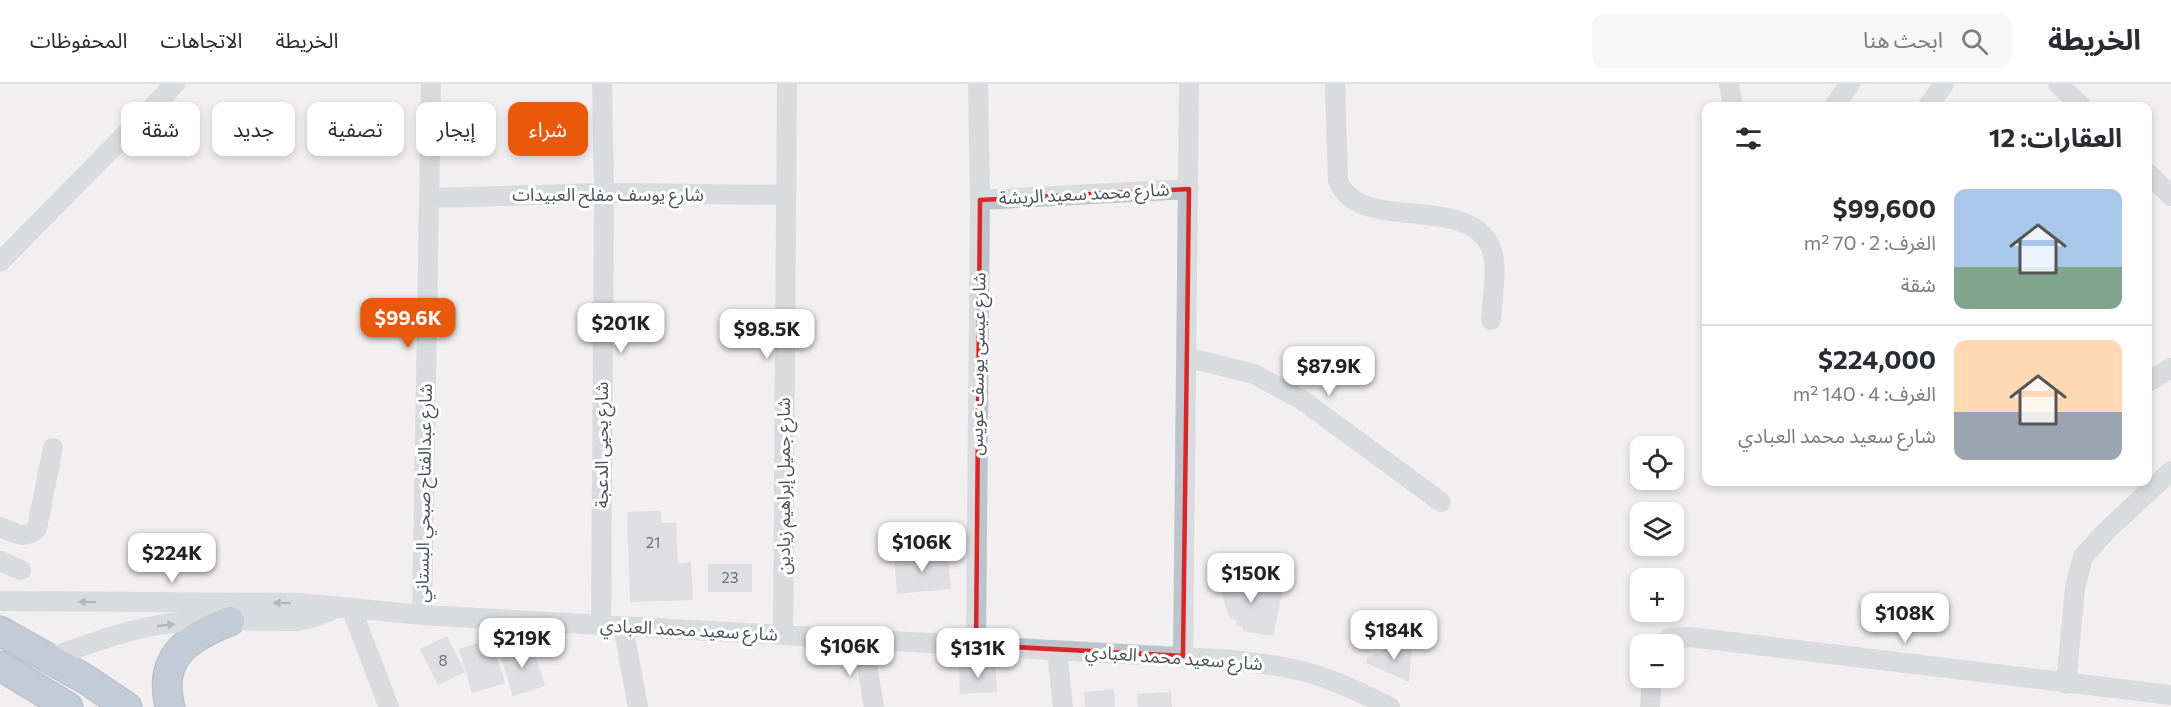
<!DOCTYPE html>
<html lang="ar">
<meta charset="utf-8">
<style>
:root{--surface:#fff;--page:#f7f7f7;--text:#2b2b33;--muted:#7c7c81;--line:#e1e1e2;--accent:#ea580c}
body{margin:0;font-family:Commissioner,"Noto Sans Arabic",sans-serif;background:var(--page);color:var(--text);direction:rtl;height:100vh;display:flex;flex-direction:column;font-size:22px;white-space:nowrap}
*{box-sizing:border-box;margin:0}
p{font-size:20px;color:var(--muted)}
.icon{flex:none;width:33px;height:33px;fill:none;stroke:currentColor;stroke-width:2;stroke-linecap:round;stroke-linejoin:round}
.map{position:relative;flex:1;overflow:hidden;direction:ltr}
.side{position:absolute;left:1702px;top:18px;width:450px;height:384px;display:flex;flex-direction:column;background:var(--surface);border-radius:12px;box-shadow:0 3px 9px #0003;direction:rtl}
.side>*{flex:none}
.hud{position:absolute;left:18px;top:18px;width:570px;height:54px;direction:rtl;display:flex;gap:12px}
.controls{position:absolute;left:1630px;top:352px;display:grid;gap:12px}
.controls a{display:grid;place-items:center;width:54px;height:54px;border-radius:12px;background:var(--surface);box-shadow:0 3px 9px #0003;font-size:30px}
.price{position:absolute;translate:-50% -51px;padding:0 14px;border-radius:12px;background:#fff;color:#222;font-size:20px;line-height:39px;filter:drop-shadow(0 2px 3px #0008)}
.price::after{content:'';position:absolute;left:50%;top:36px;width:18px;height:14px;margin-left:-9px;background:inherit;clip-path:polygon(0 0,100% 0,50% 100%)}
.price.on{background:var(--accent);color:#fff}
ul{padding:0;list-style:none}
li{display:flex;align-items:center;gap:18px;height:150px;padding:0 30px}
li+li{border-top:2px solid var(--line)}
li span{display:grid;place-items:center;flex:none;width:168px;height:120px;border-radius:12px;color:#555}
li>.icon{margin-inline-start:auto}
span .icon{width:72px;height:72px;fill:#fffc;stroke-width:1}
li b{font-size:26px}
h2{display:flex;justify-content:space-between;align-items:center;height:72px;padding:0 30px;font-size:26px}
.pill{padding:0 21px;border-radius:12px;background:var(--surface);box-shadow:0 3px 9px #0003;font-size:21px;line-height:54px}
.pill.on{background:var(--accent);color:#fff}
header{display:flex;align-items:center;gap:36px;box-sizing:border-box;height:84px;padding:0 30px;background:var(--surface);border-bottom:2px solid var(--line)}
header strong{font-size:28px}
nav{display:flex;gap:33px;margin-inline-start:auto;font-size:21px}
.search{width:420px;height:54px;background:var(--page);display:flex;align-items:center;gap:15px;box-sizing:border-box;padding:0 21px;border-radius:12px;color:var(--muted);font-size:22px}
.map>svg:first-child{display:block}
</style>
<header>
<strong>الخريطة</strong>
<div class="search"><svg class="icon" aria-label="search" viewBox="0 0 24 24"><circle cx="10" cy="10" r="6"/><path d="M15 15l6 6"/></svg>ابحث هنا</div>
<nav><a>الخريطة</a><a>الاتجاهات</a><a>المحفوظات</a></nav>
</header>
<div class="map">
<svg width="2171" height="623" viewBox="0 0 2171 623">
<rect width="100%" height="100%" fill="#f1efef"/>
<path fill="#c9cbd1" d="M 661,427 L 661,439 L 676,439 L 678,479 L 691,478 L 693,516 L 630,518 L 627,428 Z
M 948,469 L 951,505 L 897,510 L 894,473 Z
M 708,480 L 752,480 L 752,508 L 708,508 Z
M 1221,486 L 1245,490 L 1245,499 L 1283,505 L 1273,552 L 1243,547 L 1243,543 L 1236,541 L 1237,536 L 1230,535 L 1222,511 Z
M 447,552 L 465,588 L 438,601 L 420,565 Z
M 491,555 L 505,599 L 472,609 L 459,565 Z
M 531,557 L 545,602 L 513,612 L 499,568 Z
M 1404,557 L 1412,561 L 1409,598 L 1366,579 L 1367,574 Z
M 995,580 L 997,608 L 960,610 L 959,582 Z
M 1114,605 L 1115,623 L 1085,623 L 1084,608 Z
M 1171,608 L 1172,623 L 1138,623 L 1137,610 Z"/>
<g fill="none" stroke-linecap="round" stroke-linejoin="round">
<g stroke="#778da5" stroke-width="31">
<path id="highway" d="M 0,547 L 87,596 L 127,623
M 0,582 L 68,623
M 170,623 C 157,572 189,553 230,537"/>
</g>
<path stroke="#bcc3ca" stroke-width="20" d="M 1335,0 L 1338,96 C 1357,152 1472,106 1492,167 C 1498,185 1492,216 1491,236
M 1729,0 L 1733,22
M 2058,0 L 2081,22
M 1834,22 L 1850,0
M 1928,22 L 1944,0
M 2148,89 L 2171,112
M 430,114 L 604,109 L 786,111
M 980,116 L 1189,105
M 0,178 L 175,0
M 1186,273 L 1254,290 L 1302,316 L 1441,418
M 2148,298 L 2171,284
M 0,443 C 13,448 26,457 37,444 L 53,364
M 0,477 L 21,486
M 0,517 L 300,519 L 422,531 L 1234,576 C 1266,580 1300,584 1330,596 C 1351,603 1370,614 1390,623
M 351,524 L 389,623
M 422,531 L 431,0
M 601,541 L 604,109 L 602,0
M 623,542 L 638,623
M 783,551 L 787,0
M 863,557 L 874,623
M 976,561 L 980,116 L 978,0
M 1660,561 L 1669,554 L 1690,553 L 2171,611
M 1057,567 L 1063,623
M 1183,572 L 1189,0
M 49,574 C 84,562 122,547 159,541 C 204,534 251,537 297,537 L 312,534 L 335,525
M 2066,600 L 2075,504 L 2083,473 L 2106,447 L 2171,387
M 1650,623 L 1652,594"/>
<use href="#highway" stroke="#8ba1b9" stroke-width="28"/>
</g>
<defs><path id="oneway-solid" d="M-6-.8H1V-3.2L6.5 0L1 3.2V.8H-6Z" transform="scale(1.5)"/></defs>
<g fill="#6c747c">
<use href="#oneway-solid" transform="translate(87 518) rotate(-179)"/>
<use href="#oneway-solid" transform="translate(282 519) rotate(-179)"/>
<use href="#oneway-solid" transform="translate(166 541) rotate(-6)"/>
</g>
<path d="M0 0H2171V623H0ZM 1189,105 L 1183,572 L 976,561 L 980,116 Z" fill="#f1efef" fill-opacity=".55" fill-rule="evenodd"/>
<path fill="none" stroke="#d62828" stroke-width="4.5" stroke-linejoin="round" d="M 1189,105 L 1183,572 L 976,561 L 980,116 Z"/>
<g text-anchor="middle" stroke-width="6" stroke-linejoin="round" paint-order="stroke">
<g font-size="15" fill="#697078">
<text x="653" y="464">21</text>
<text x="730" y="499">23</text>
<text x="443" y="582">8</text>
</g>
<g font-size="18" fill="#49525a" stroke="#fff">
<text transform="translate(1084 110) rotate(-3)" y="6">شارع محمد سعيد الريشة</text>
<text x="608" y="117">شارع يوسف مفلح العبيدات</text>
<text transform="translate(978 280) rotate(-89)" y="6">شارع عيسى يوسف عويس</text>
<text transform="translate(602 361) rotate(-90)" y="6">شارع يحيى الدعجة</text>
<text transform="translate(784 402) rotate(-90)" y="6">شارع جميل إبراهيم زيادين</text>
<text transform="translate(424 409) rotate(-89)" y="6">شارع عبدالفتاح صبحي البستاني</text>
<text transform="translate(689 546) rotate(3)" y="6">شارع سعيد محمد العبادي</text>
<text transform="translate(1174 574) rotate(4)" y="6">شارع سعيد محمد العبادي</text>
</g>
</g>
</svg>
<div class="controls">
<a><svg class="icon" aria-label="locate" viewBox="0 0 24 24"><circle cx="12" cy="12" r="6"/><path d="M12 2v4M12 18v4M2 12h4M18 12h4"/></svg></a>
<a><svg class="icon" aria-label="layers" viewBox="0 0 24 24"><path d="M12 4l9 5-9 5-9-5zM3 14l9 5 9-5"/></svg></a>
<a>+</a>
<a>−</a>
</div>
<b class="price on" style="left:408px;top:265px">$99.6K</b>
<b class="price" style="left:621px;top:270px">$201K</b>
<b class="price" style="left:767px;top:276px">$98.5K</b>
<b class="price" style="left:1329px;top:313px">$87.9K</b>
<b class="price" style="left:922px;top:489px">$106K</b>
<b class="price" style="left:172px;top:500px">$224K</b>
<b class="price" style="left:1251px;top:520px">$150K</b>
<b class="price" style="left:1905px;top:560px">$108K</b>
<b class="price" style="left:1394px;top:577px">$184K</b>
<b class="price" style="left:522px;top:585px">$219K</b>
<b class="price" style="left:850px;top:593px">$106K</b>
<b class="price" style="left:978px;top:595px">$131K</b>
<div class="hud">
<a class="pill on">شراء</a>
<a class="pill">إيجار</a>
<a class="pill">تصفية</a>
<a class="pill">جديد</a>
<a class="pill">شقة</a>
</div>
<section class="side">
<h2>العقارات: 12<svg class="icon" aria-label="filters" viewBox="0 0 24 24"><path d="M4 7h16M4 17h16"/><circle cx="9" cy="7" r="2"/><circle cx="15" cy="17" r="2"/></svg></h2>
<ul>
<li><span style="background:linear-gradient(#a9c7e8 65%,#7fa58c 0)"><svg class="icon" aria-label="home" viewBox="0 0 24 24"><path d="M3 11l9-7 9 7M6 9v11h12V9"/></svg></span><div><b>$99,600</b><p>الغرف: 2 · 70 m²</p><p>شقة</p></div></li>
<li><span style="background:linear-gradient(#ffd9b3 60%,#9aa5b1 0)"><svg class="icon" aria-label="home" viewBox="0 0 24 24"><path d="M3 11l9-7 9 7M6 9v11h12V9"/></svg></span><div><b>$224,000</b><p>الغرف: 4 · 140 m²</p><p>شارع سعيد محمد العبادي</p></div></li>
</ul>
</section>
</div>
